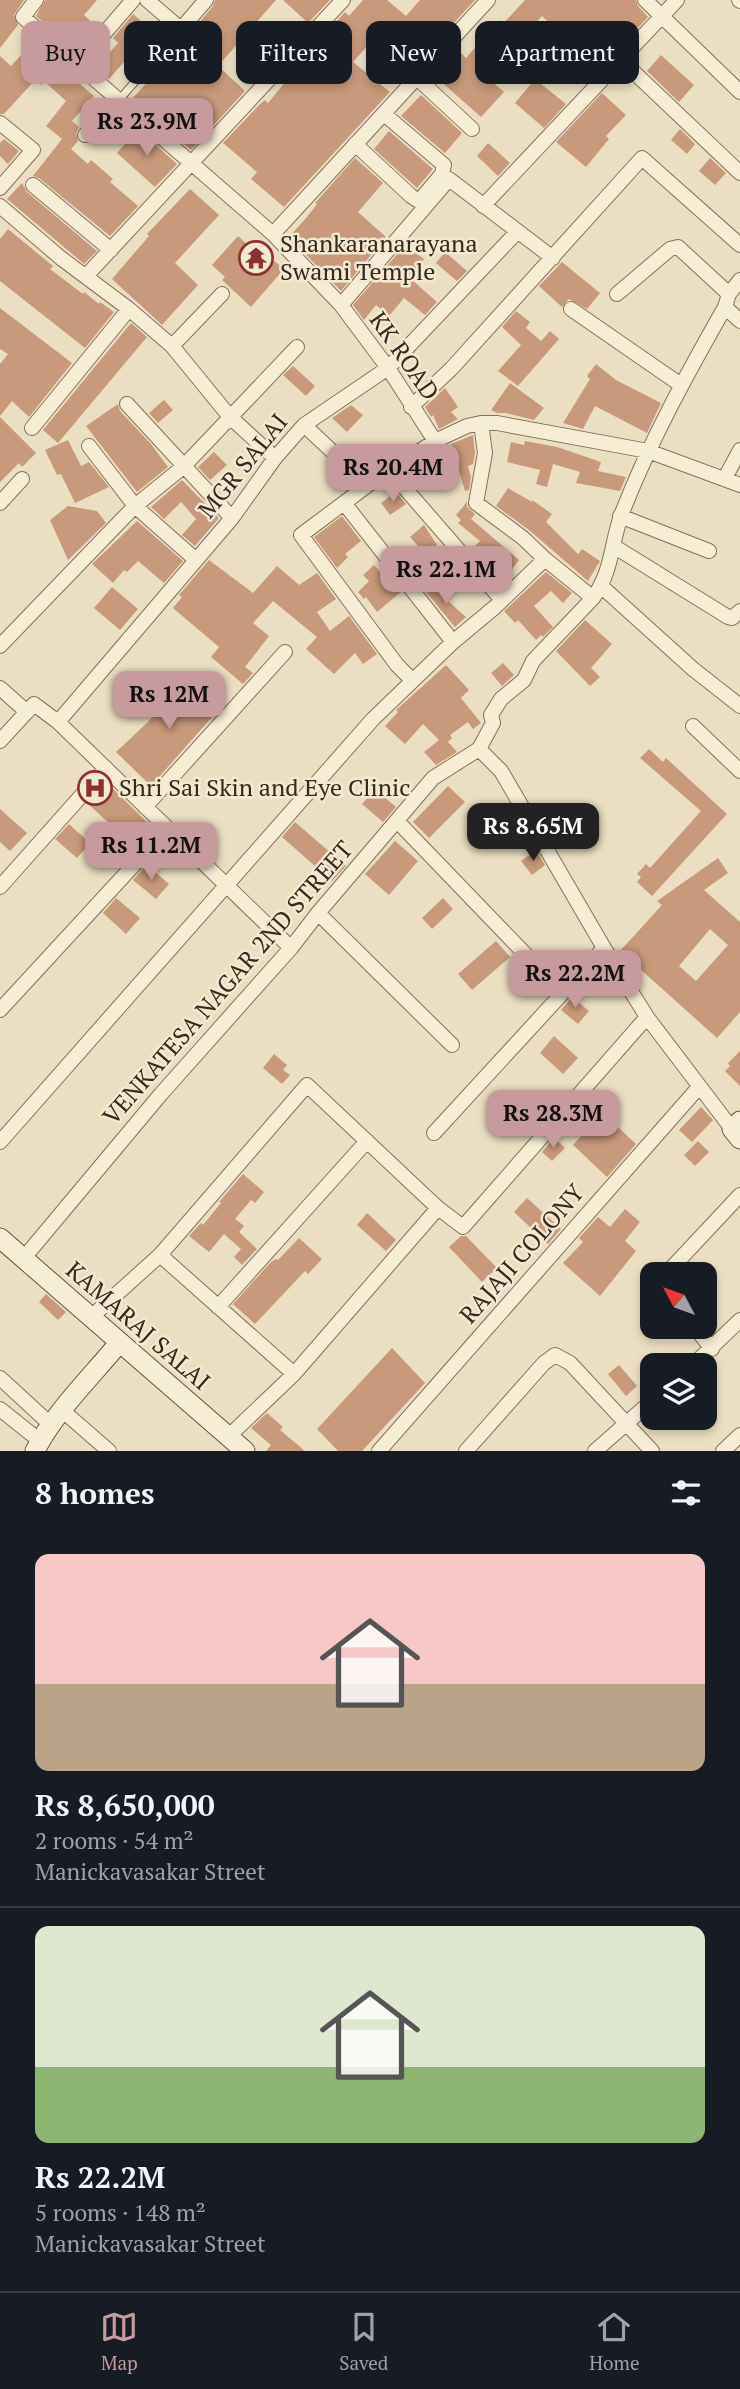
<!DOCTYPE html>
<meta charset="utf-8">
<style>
:root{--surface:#171b24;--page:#242831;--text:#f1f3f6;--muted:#9ea1a6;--line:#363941;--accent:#c59b9d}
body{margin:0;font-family:"PT Serif",serif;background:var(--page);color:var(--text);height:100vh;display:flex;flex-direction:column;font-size:26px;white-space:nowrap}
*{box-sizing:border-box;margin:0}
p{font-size:23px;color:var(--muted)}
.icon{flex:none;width:38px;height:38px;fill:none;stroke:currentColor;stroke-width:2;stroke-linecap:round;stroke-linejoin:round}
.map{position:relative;height:1451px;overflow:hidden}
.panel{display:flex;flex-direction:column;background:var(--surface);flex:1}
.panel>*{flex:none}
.banner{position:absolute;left:21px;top:21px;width:698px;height:63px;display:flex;gap:14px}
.needle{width:46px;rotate:311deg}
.fabs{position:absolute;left:640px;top:1262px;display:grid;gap:14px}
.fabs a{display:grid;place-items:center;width:77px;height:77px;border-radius:14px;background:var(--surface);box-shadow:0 4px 10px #0003;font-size:35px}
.price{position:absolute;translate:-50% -60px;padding:0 16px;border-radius:14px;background:var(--accent);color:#111;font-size:23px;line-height:46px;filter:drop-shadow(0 2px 4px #0008)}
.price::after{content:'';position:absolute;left:50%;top:42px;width:21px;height:16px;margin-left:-10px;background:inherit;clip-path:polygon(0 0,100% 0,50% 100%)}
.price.selected{background:#222;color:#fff}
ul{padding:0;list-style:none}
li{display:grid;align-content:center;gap:14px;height:371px;padding:0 35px}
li+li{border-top:2px solid var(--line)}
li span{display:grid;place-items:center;height:217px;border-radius:14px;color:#555}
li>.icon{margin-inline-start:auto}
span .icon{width:126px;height:126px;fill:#fffc;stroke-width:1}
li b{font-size:30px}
h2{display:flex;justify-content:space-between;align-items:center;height:84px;padding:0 35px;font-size:30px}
.chip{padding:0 24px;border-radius:14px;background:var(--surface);box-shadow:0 4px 10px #0003;font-size:24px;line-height:63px}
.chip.selected{background:var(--accent);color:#111}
.tabs{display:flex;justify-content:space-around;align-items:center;height:98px;border-top:2px solid var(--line);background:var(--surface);font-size:19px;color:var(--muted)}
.tabs a{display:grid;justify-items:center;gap:4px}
.tabs .selected{color:var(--accent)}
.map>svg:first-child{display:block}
</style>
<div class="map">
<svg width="740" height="1451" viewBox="0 0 740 1451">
<rect width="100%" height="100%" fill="#ebdfc3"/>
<path fill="#c79a7b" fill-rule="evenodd" d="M 0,0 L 24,0 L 14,15 L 18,25 L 0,48 Z
M 45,0 L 97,0 L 84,15 L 97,27 L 77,51 L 36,16 Z
M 215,0 L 276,0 L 218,66 L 245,91 L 191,150 L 132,99 L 161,67 L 160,65 L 180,41 L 195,52 L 205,49 L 206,42 L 211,36 L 198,24 L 213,6 Z
M 283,0 L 330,0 L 308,23 Z
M 363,0 L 387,0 L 406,16 L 420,0 L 475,0 L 406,75 L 370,43 L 353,62 L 390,92 L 284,207 L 251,179 L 257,172 L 223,143 L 260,104 L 265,100 L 268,103 L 291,75 L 294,77 L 326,39 L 323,36 L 345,12 L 349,16 Z
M 525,0 L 636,0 L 638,6 L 648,17 L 595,74 L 571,53 L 568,57 L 551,41 L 559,32 L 542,16 L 503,59 L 507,62 L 490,80 L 504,92 L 481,117 L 438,79 L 461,53 L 466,58 L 499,20 L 503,24 Z
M 133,14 L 155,34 L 135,57 L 131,54 L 109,79 L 96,68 L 118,43 L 113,38 Z
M 35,40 L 68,69 L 65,71 L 94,96 L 72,121 L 79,127 L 76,133 L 78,141 L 71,149 L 88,164 L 91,160 L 113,179 L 110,182 L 138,206 L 110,236 L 39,178 L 33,176 L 62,139 L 46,126 L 66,101 L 44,81 L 41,85 L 35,80 L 4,114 L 0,114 L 0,56 L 11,66 Z
M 661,55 L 694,85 L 679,102 L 647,71 Z
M 535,79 L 566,104 L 544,128 L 515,103 Z
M 602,93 L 626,115 L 606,136 L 609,139 L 586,167 L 556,142 Z
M 421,95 L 462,133 L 445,153 L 401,116 Z
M 138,129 L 177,164 L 155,187 L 117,153 Z
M 680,129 L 695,144 L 687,154 L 671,140 Z
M 389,131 L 433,169 L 417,188 L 374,149 Z
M 4,139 L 19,151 L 8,164 L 0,156 L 0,143 Z
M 488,143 L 510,163 L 498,176 L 477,156 Z
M 355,158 L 383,183 L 358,212 L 386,237 L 341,291 L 289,237 L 307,217 L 317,204 L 315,203 Z
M 710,158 L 726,173 L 715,185 L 699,171 Z
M 22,183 L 27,192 L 97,251 L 84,264 L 7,199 Z
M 190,189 L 219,215 L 175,263 L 198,285 L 162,325 L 112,279 L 149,236 L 147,234 Z
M 8,229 L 53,266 L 50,269 L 83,294 L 84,292 L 99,304 L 100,302 L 114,312 L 85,348 L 0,281 L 0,239 Z
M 238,236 L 251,248 L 254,244 L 284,269 L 251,307 L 222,280 L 225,277 L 212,265 Z
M 405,245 L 424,259 L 411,279 L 437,302 L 425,315 L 404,298 L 389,316 L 376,305 L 364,320 L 353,305 Z
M 445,252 L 467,271 L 457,281 L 436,263 Z
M 562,262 L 600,293 L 587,309 L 569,299 L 562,307 L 539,286 Z
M 0,308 L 72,363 L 29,417 L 12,401 L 0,416 L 0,364 L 8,354 L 0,349 Z
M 516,311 L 530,322 L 526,328 L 541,341 L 550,331 L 559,339 L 518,386 L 498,371 L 521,345 L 502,327 Z
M 131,323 L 147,337 L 58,443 L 43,430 Z
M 596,364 L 616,380 L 661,403 L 647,433 L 595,406 L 583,429 L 563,423 L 590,379 L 587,376 Z
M 293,366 L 315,386 L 306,396 L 283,375 Z
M 510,383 L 544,408 L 534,420 L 506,413 L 497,413 L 491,410 Z
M 445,388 L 458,407 L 451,412 L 458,419 L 439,429 L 433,415 L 431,417 L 425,407 Z
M 164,400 L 173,410 L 158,423 L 149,413 Z
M 118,404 L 120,411 L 151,444 L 168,467 L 137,492 L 86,426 Z
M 351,405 L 363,415 L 347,432 L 332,418 Z
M 0,417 L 36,453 L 22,467 L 19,463 L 0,482 Z
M 473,435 L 475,453 L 473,464 L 468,466 L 471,477 L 469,490 L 465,491 L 451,444 Z
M 68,440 L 81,466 L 89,462 L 109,487 L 75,503 L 61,474 L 57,475 L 45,450 Z
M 525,441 L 557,447 L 601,462 L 598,471 L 626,477 L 620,491 L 576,483 L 580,472 L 553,464 L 547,487 L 536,484 L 540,470 L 507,462 L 511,442 L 524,445 Z
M 214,452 L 227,465 L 210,480 L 198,467 Z
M 182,480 L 219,518 L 195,546 L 182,535 L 196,519 L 181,502 L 164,519 L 151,507 Z
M 508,488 L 532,502 L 532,500 L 552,514 L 546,522 L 578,554 L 582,549 L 600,561 L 588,581 L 529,530 L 496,506 Z
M 396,492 L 406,504 L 390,515 L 381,503 Z
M 467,502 L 467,507 L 475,514 L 471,519 L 519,560 L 508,574 L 496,565 L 490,571 L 471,550 L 480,541 L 458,523 L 461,520 L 456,515 Z
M 68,506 L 97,511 L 106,523 L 68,560 L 50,520 Z
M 342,516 L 361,541 L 345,554 L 348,557 L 337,568 L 314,537 Z
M 137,521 L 183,561 L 164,583 L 138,561 L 127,572 L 124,570 L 113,583 L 92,564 Z
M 424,525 L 437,545 L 426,555 L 410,537 Z
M 209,560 L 253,593 L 277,566 L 299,585 L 317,573 L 336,599 L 317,612 L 330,631 L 349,616 L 377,654 L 363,664 L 355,653 L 334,674 L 306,649 L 317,637 L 273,601 L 253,623 L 269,636 L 245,667 L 253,673 L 243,684 L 211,657 L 219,647 L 173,608 L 182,597 L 179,595 Z
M 374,565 L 389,582 L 392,580 L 401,592 L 377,612 L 366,597 L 364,599 L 358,592 L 369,581 L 363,575 Z
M 546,572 L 572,593 L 563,603 L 551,591 L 534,606 L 553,627 L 543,637 L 541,635 L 536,640 L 518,620 L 515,623 L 504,611 Z
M 437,584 L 450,599 L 448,601 L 466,617 L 455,627 L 427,593 Z
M 112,587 L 138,609 L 120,630 L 94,608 Z
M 585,620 L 612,644 L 591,668 L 600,677 L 590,686 L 556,651 Z
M 503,663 L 514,675 L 502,686 L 491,673 Z
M 446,665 L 469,690 L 461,698 L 481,723 L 473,729 L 468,722 L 450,735 L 452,738 L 448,742 L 457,752 L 436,765 L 424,752 L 439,740 L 423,724 L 405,744 L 385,726 L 398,712 L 396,710 Z
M 187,677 L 221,707 L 151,786 L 116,752 L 148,722 Z
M 649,749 L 663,762 L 666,758 L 727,814 L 652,896 L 637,882 L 641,877 L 637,874 L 646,864 L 650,868 L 701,811 L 640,758 Z
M 106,782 L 153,828 L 136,848 L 87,803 Z
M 448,786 L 465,802 L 429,838 L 413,822 Z
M 375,789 L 396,807 L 383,822 L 362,804 Z
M 0,809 L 27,833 L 10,851 L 0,842 Z
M 295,822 L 346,866 L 332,881 L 282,837 Z
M 69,824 L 90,843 L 77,858 L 55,839 Z
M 395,841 L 418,861 L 389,895 L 365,874 Z
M 536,850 L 545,865 L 532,875 L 521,861 Z
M 718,858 L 728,873 L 704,890 L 740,922 L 740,1012 L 717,1038 L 620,951 L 662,905 L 657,901 ZM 710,929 L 728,945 L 696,981 L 679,966 Z
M 147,865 L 169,884 L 156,899 L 133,880 Z
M 116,898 L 140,918 L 126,934 L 103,913 Z
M 443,898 L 453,909 L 432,929 L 422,918 Z
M 496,941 L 510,957 L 472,990 L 458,974 Z
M 572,997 L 589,1011 L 578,1024 L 561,1010 Z
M 554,1036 L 578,1058 L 563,1074 L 540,1053 Z
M 740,1051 L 740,1086 L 725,1071 L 730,1066 L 728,1063 Z
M 274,1054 L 287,1065 L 283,1070 L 290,1075 L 282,1084 L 263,1068 Z
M 523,1102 L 543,1121 L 530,1136 L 509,1117 Z
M 701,1107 L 713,1120 L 692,1142 L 679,1130 Z
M 603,1113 L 636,1144 L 607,1177 L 573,1145 Z
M 554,1138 L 565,1148 L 552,1161 L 542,1152 Z
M 698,1141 L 709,1152 L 695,1166 L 684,1155 Z
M 243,1174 L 264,1192 L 255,1203 L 251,1200 L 235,1219 L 244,1226 L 239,1232 L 257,1249 L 242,1265 L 234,1257 L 241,1249 L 224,1234 L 209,1252 L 189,1236 L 201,1223 L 203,1225 L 221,1203 L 219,1202 Z
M 527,1198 L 561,1229 L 548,1244 L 514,1212 Z
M 625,1209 L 640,1222 L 625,1241 L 636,1251 L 600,1296 L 563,1263 L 583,1242 L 579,1238 L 598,1217 L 610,1227 Z
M 367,1213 L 396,1240 L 386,1251 L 357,1225 Z
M 461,1236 L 466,1236 L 497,1268 L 482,1282 L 449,1247 Z
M 299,1238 L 322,1259 L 308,1274 L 305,1271 L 255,1324 L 233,1304 L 271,1262 L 276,1259 L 278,1260 Z
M 46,1294 L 66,1312 L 58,1320 L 39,1302 Z
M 392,1348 L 425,1383 L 362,1451 L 338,1451 L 317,1429 Z
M 619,1365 L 637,1386 L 626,1396 L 608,1374 Z
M 267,1413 L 283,1427 L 280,1430 L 305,1451 L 266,1451 L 271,1445 L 251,1428 Z"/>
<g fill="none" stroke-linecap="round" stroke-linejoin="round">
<g stroke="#84715b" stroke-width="9">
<path id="lane" d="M 118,101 L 168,44"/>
</g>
<g stroke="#84715b" stroke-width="16">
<path id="street" d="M 36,0 L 23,17 L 273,234 L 341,305 L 388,368 L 435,441
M 147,0 L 197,43
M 645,0 L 740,92
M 739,0 L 740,1
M 181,29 L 206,0
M 621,60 L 740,173
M 77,65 L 133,0
M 417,78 L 472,129
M 0,123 L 33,150 L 0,188
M 85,135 L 118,101
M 355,144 L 411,196 L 417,200 L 421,199 L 442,174 L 444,165 L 384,114
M 33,185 L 111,250
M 0,206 L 62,259 L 129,309 L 172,346 L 230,417 L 275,458
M 483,206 L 677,0
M 273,234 L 488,0
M 86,276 L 343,0
M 617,294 L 670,249 L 678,247 L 729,294
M 341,305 L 449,179 L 553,258
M 725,307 L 740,321
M 571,309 L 681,385
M 172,346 L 222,294
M 127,404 L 232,518
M 411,407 L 452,368 L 642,158 L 740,245
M 481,423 L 485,453 L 476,503 L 523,538 L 545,559
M 304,425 L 368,485
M 32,428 L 129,309
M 89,446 L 135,506 L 196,560
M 390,471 L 501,599
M 725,478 L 740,450
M 0,503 L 22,479
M 344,503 L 453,642
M 620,516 L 709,551
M 615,547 L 728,617 L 732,618 L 740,611
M 601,586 L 693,669 L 740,706
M 0,646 L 135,506 L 183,467 L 297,347
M 412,680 L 397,665 L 301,535 L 368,485 L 435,441 L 467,426 L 481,423 L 497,423 L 648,451 L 740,485
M 0,688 L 27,712
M 58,722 L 232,518 L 275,458 L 304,425 L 388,368 L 517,232
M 693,726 L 740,771
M 0,741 L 34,704 L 58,722 L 291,948
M 479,749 L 501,771 L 604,948 L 647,1017 L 732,1129
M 145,807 L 285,652
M 398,822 L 529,958
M 0,887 L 106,768
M 318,913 L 452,1045
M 0,1010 L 167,829
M 434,1133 L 604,948
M 0,1142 L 373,719 L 453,642 L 495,607 L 545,559 L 593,598
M 160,1255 L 294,1374
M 23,1259 L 161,1094 L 291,948 L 318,913 L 433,778 L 479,749 L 493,723 L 491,715 L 501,699 L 524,680 L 533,661 L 593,598 C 613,570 611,542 622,513 C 650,441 687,374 725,307 L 729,294 L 740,280
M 666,1274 L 740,1195
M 218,1307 L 367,1141
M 90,1318 L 160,1255 L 307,1085 L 438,1208 L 463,1227 L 647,1017
M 694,1326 L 712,1349
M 693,1365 L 740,1320
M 0,1378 L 49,1423
M 0,1409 L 40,1441
M 63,1411 L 109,1451
M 229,1436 L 294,1374 L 438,1208
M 379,1451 L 699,1087
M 466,1451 L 544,1363 L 555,1355 L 570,1363 L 652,1451
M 595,1451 L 653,1400
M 723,1451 L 740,1435"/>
</g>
<g stroke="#66523e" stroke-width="21">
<path id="secondary" d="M 740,1121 L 732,1129 L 740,1139
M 0,1238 L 245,1451
M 35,1451 C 53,1414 92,1376 119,1343"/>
</g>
<use href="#lane" stroke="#f6edd6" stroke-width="7"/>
<use href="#street" stroke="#f6edd6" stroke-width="14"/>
<use href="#secondary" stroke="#f6edd6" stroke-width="19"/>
</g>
<defs>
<g id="temple-ring" transform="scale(1.75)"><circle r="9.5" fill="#f3e9d2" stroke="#8f2f30" stroke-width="1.5"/><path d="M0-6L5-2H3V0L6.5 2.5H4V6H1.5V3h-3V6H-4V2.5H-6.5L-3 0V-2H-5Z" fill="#8f2f30"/></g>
<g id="hospital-ring" transform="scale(1.75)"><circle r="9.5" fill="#f3e9d2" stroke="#8f2f30" stroke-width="1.5"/><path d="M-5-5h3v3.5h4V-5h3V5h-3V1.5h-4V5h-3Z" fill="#8f2f30"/></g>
</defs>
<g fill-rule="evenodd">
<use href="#temple-ring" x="256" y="258"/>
<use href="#hospital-ring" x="95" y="788"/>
</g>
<g text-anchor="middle" stroke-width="5" stroke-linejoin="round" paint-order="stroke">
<g font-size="24" fill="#35291e" stroke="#f3e9d2" text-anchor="start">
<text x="280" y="252">Shankaranarayana<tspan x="280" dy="28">Swami Temple</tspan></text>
<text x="119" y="796">Shri Sai Skin and Eye Clinic</text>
</g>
<g font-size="24" fill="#35291e" stroke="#f3e9d2">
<text transform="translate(404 356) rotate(55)" y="8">KK ROAD</text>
<text transform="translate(243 466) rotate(-51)" y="8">MGR SALAI</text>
<text transform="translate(228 983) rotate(-49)" y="8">VENKATESA NAGAR 2ND STREET</text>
<text transform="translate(522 1254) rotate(-49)" y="8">RAJAJI COLONY</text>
<text transform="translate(138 1326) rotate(41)" y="8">KAMARAJ SALAI</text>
</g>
</g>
</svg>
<div class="fabs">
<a><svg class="needle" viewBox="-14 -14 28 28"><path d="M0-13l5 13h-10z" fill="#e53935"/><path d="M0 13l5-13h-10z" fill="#9ea1a6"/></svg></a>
<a><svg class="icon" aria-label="layers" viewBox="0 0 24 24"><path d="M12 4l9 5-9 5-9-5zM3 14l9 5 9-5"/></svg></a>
</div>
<b class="price" style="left:147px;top:158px">Rs 23.9M</b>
<b class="price" style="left:393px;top:504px">Rs 20.4M</b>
<b class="price" style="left:446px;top:606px">Rs 22.1M</b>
<b class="price" style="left:169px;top:731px">Rs 12M</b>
<b class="price selected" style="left:533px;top:863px">Rs 8.65M</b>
<b class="price" style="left:151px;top:882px">Rs 11.2M</b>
<b class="price" style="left:575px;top:1010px">Rs 22.2M</b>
<b class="price" style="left:553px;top:1150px">Rs 28.3M</b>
<div class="banner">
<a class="chip selected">Buy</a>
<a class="chip">Rent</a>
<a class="chip">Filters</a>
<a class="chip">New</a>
<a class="chip">Apartment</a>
</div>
</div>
<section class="panel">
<h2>8 homes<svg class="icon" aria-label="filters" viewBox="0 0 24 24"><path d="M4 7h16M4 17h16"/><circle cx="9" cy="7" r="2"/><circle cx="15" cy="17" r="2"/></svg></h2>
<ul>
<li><span style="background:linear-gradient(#f6c9c9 60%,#b9a48a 0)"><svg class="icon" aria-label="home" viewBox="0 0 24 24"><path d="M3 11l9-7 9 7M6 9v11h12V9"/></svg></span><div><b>Rs 8,650,000</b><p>2 rooms · 54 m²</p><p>Manickavasakar Street</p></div></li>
<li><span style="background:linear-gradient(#dfe7d0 65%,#8fb573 0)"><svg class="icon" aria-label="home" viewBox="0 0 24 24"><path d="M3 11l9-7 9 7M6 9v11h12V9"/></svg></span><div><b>Rs 22.2M</b><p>5 rooms · 148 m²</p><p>Manickavasakar Street</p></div></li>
</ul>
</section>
<nav class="tabs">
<a class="selected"><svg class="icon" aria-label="map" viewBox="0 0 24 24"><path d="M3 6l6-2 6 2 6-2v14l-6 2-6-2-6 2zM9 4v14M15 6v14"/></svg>Map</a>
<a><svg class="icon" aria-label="saved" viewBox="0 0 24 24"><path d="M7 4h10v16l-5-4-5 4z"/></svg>Saved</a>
<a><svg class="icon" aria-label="home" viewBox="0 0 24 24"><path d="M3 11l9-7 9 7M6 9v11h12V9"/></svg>Home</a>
</nav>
